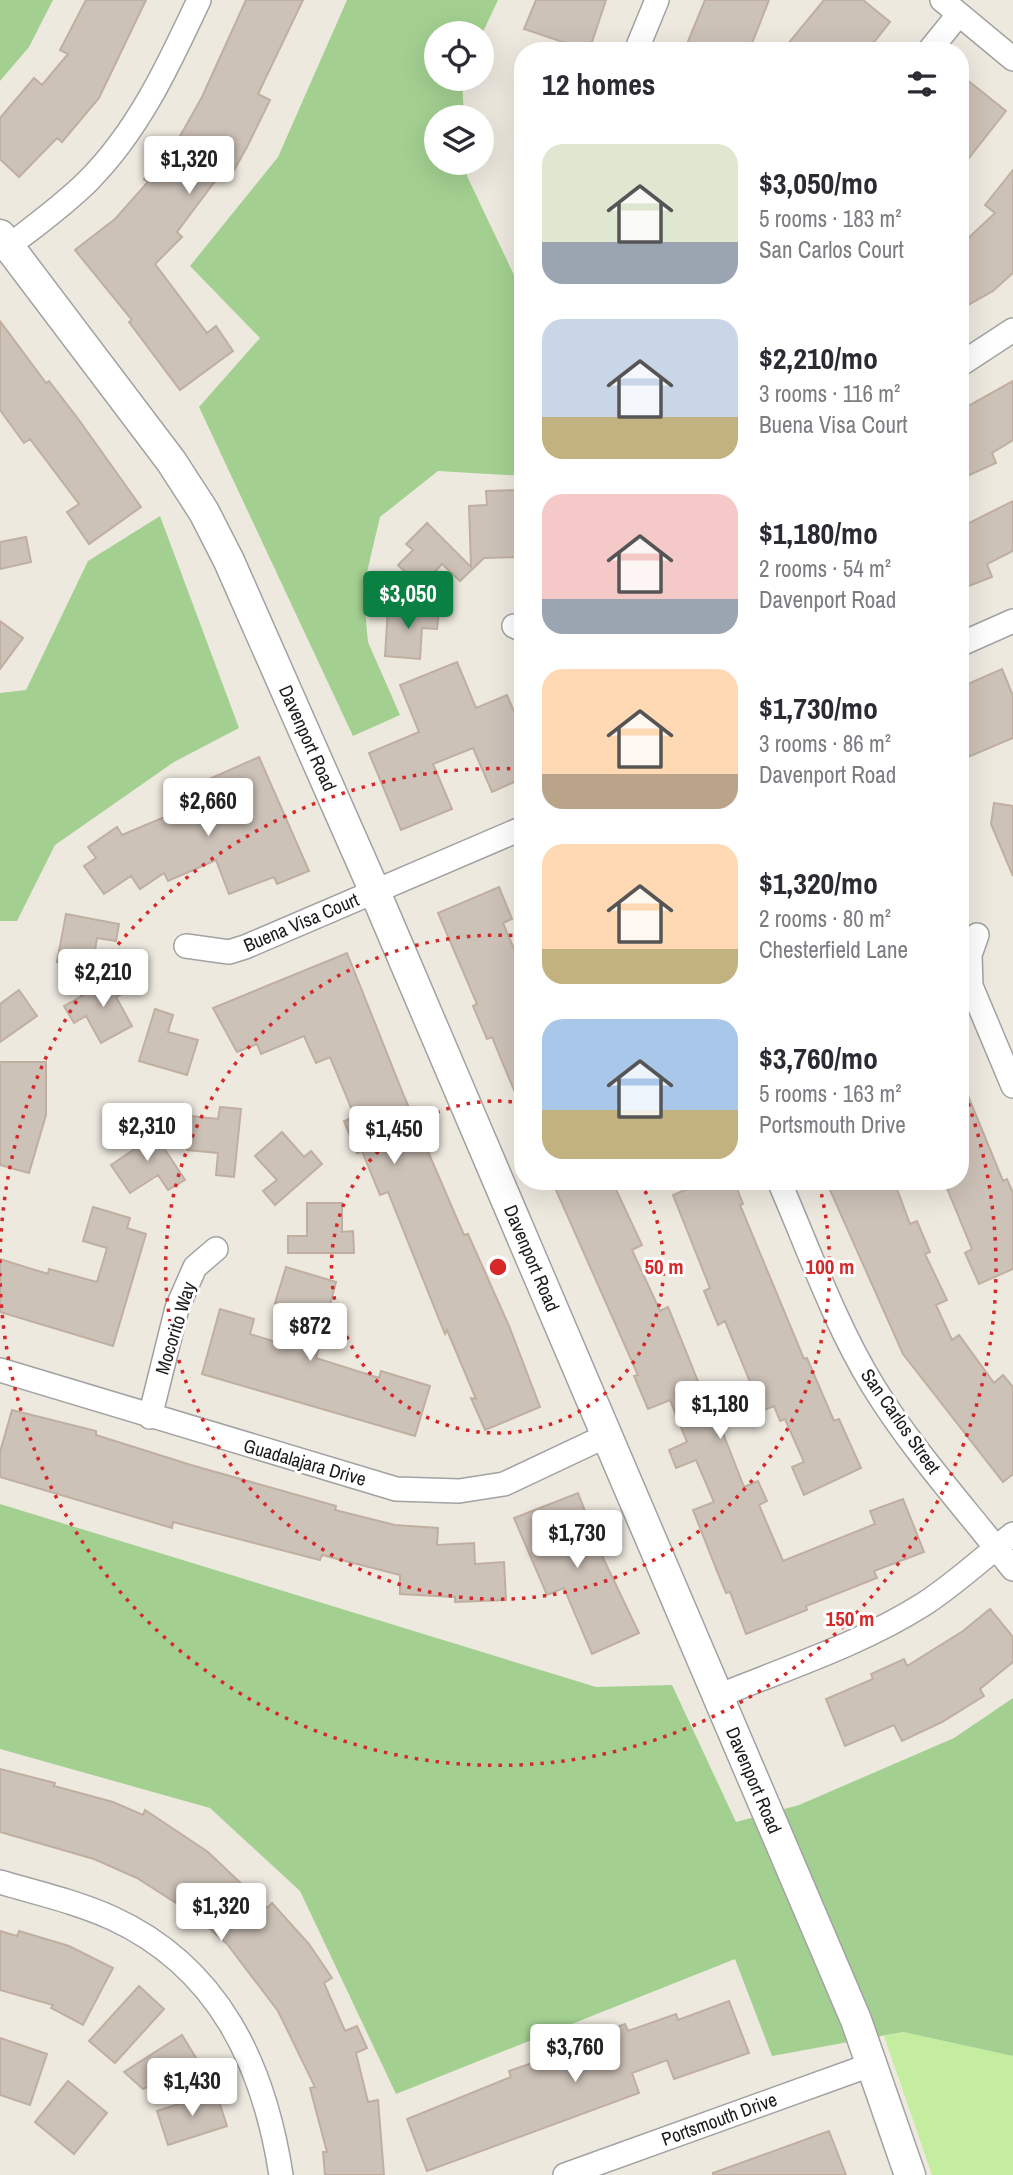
<!DOCTYPE html>
<meta charset="utf-8">
<style>
:root{--surface:#fff;--page:#f7f7f7;--text:#2b2b33;--muted:#7c7c81;--accent:#0b8043}
body{margin:0;font-family:"Archivo Narrow",sans-serif;background:var(--page);color:var(--text);height:100vh;display:flex;flex-direction:column;font-size:26px;white-space:nowrap}
*{box-sizing:border-box;margin:0}
p{font-size:23px;color:var(--muted)}
.icon{flex:none;width:38px;height:38px;fill:none;stroke:currentColor;stroke-width:2;stroke-linecap:round;stroke-linejoin:round}
.map{position:relative;flex:1;overflow:hidden}
.side{position:absolute;left:514px;top:42px;width:455px;height:1148px;display:flex;flex-direction:column;background:var(--surface);border-radius:28px;box-shadow:0 7px 28px #0002}
.side>*{flex:none}
.buttons{position:absolute;left:424px;top:21px;display:grid;gap:14px}
.buttons a{display:grid;place-items:center;width:70px;height:70px;border-radius:50%;background:var(--surface);box-shadow:0 7px 28px #0002;font-size:35px}
.price{position:absolute;translate:-50% -60px;padding:0 16px;border-radius:7px;background:#fff;color:#222;font-size:23px;line-height:46px;filter:drop-shadow(0 2px 4px #0008)}
.price::after{content:'';position:absolute;left:50%;top:42px;width:21px;height:16px;margin-left:-10px;background:inherit;clip-path:polygon(0 0,100% 0,50% 100%)}
.price.on{background:var(--accent);color:#fff}
ul{padding:0;list-style:none}
li{display:flex;align-items:center;gap:21px;height:175px;padding:0 28px}
li span{display:grid;place-items:center;flex:none;width:196px;height:140px;border-radius:21px;color:#555}
li>.icon{margin-inline-start:auto}
span .icon{width:84px;height:84px;fill:#fffc;stroke-width:1}
li b{font-size:30px}
h2{display:flex;justify-content:space-between;align-items:center;height:84px;padding:0 28px;font-size:30px}
.map>svg:first-child{display:block}
</style>
<div class="map">
<svg width="1013" height="2175" viewBox="0 0 1013 2175">
<rect width="100%" height="100%" fill="#eee9df"/>
<path fill="#c5eda0" d="M 903,2032 L 1013,2056 L 1013,2175 L 932,2175 L 884,2036 Z"/>
<path fill="#a3d091" d="M 0,0 L 53,0 L 29,47 L 0,81 Z
M 347,0 L 498,0 L 481,36 L 481,33 L 436,33 L 436,79 L 462,79 L 464,117 L 436,117 L 436,163 L 466,163 L 467,176 L 523,294 L 523,476 L 438,471 L 380,517 L 363,589 L 368,642 L 400,715 L 353,736 L 199,407 L 260,338 L 190,266 L 278,157 Z
M 160,516 L 239,728 L 174,762 L 55,845 L 17,921 L 0,921 L 0,693 L 26,690 L 88,561 Z
M 0,1504 L 596,1687 L 672,1685 L 736,1822 L 799,1805 L 954,1738 L 1013,1698 L 1013,2056 L 903,2032 L 772,2056 L 735,1959 L 396,2094 L 300,1891 L 210,1808 L 0,1749 Z"/>
<path fill="#cdc2b8" stroke="#c0afa1" stroke-width="2" d="M 86,0 L 146,0 L 99,98 L 62,142 L 57,138 L 19,177 L 0,159 L 0,118 L 34,78 L 42,85 L 68,54 L 60,50 Z
M 246,0 L 303,0 L 258,94 L 270,100 L 247,147 L 233,172 L 225,168 L 177,232 L 182,237 L 155,264 L 207,333 L 216,326 L 233,351 L 180,390 L 129,322 L 132,320 L 75,250 L 115,219 L 148,182 L 144,179 L 165,150 L 170,154 L 202,97 Z
M 536,0 L 606,0 L 589,51 L 524,29 Z
M 705,0 L 769,0 L 749,51 L 684,51 Z
M 824,0 L 863,0 L 890,22 L 867,51 L 782,51 Z
M 961,75 L 1006,111 L 961,168 Z
M 1013,170 L 1013,273 L 993,291 L 961,309 L 961,245 L 995,213 L 985,205 Z
M 0,321 L 46,383 L 49,381 L 79,420 L 141,507 L 89,544 L 67,512 L 79,504 L 30,439 L 24,443 L 0,410 Z
M 1013,381 L 1013,440 L 992,453 L 996,463 L 965,477 L 961,468 L 961,410 Z
M 519,490 L 521,557 L 484,558 L 460,581 L 442,564 L 421,588 L 398,565 L 413,550 L 406,544 L 427,523 L 471,567 L 469,506 L 487,505 L 486,491 Z
M 1013,501 L 1013,551 L 987,564 L 992,577 L 961,589 L 961,527 Z
M 26,537 L 31,562 L 0,569 L 0,542 Z
M 388,607 L 439,611 L 437,629 L 422,628 L 420,659 L 385,656 Z
M 0,621 L 23,638 L 0,669 Z
M 457,662 L 476,708 L 507,695 L 523,733 L 523,778 L 492,792 L 473,748 L 433,764 L 452,809 L 401,830 L 369,753 L 419,732 L 400,685 Z
M 1002,669 L 1013,696 L 1013,738 L 961,760 L 961,687 Z
M 259,757 L 309,871 L 277,884 L 274,877 L 229,894 L 216,860 L 168,881 L 164,873 L 140,889 L 131,876 L 104,894 L 84,866 L 96,858 L 88,847 L 117,827 L 122,835 L 205,800 L 198,784 Z
M 994,803 L 1013,806 L 1013,876 L 991,824 Z
M 499,887 L 512,919 L 503,923 L 523,970 L 523,1112 L 492,1037 L 487,1039 L 473,1006 L 477,1004 L 438,913 Z
M 66,914 L 119,924 L 116,941 L 97,938 L 92,968 L 57,962 Z
M 347,953 L 404,1096 L 464,1235 L 468,1234 L 509,1326 L 540,1407 L 485,1430 L 471,1398 L 476,1399 L 447,1330 L 445,1334 L 388,1192 L 380,1195 L 362,1151 L 357,1153 L 344,1121 L 355,1117 L 330,1057 L 316,1063 L 304,1036 L 261,1054 L 257,1044 L 237,1052 L 213,1008 Z
M 121,974 L 130,990 L 116,997 L 132,1026 L 101,1043 L 86,1016 L 74,1023 L 64,1006 Z
M 19,990 L 37,1016 L 0,1042 L 0,1004 Z
M 155,1009 L 173,1015 L 168,1032 L 198,1040 L 187,1075 L 139,1061 Z
M 0,1062 L 46,1062 L 46,1115 L 29,1173 L 0,1165 Z
M 962,1081 L 1003,1181 L 1007,1179 L 1013,1193 L 1013,1269 L 979,1284 L 965,1253 L 972,1249 L 944,1181 L 961,1181 Z
M 220,1107 L 241,1109 L 234,1177 L 216,1175 L 218,1153 L 187,1150 L 191,1116 L 218,1119 Z
M 148,1124 L 185,1180 L 168,1190 L 158,1175 L 130,1193 L 111,1165 L 136,1148 L 129,1137 Z
M 282,1132 L 304,1157 L 311,1151 L 322,1164 L 275,1205 L 263,1191 L 277,1180 L 255,1156 Z
M 577,1181 L 612,1181 L 642,1245 L 632,1250 L 660,1311 L 668,1307 L 706,1401 L 710,1400 L 744,1487 L 758,1481 L 767,1501 L 759,1505 L 783,1561 L 875,1524 L 870,1511 L 903,1499 L 924,1552 L 874,1571 L 877,1578 L 806,1606 L 807,1610 L 746,1634 L 730,1592 L 726,1593 L 717,1571 L 693,1510 L 714,1502 L 696,1460 L 676,1468 L 669,1450 L 687,1442 L 670,1400 L 648,1409 L 634,1376 L 638,1375 L 556,1190 Z
M 706,1181 L 734,1181 L 743,1204 L 740,1205 L 804,1359 L 807,1358 L 834,1421 L 839,1419 L 861,1468 L 804,1495 L 792,1467 L 804,1462 L 785,1419 L 780,1421 L 774,1406 L 762,1411 L 725,1321 L 718,1325 L 704,1291 L 710,1288 L 673,1195 Z
M 826,1181 L 894,1181 L 910,1224 L 917,1221 L 930,1252 L 925,1254 L 947,1300 L 936,1305 L 952,1340 L 959,1335 L 994,1383 L 1003,1375 L 1013,1387 L 1013,1474 L 1003,1482 L 903,1354 Z
M 307,1203 L 342,1203 L 342,1232 L 353,1231 L 354,1253 L 288,1253 L 288,1236 L 307,1236 Z
M 93,1207 L 130,1218 L 127,1228 L 146,1234 L 113,1346 L 0,1312 L 0,1259 L 48,1274 L 49,1269 L 97,1282 L 107,1248 L 83,1241 Z
M 286,1267 L 336,1282 L 316,1358 L 379,1378 L 381,1371 L 430,1386 L 415,1436 L 202,1374 L 220,1309 L 254,1319 L 250,1334 L 292,1347 L 304,1311 L 275,1303 Z
M 12,1410 L 96,1431 L 96,1435 L 191,1465 L 336,1506 L 335,1510 L 395,1525 L 438,1528 L 437,1545 L 474,1543 L 475,1564 L 504,1562 L 506,1600 L 455,1602 L 455,1597 L 400,1594 L 400,1575 L 322,1555 L 320,1560 L 173,1522 L 172,1528 L 0,1477 L 0,1452 Z
M 578,1493 L 604,1560 L 639,1633 L 592,1654 L 564,1588 L 547,1595 L 514,1518 Z
M 990,1609 L 1013,1637 L 1013,1662 L 980,1689 L 984,1696 L 942,1722 L 902,1741 L 894,1725 L 845,1746 L 826,1699 L 873,1679 L 871,1674 L 904,1659 L 907,1666 L 963,1631 Z
M 0,1769 L 55,1783 L 54,1786 L 113,1802 L 143,1815 L 145,1810 L 208,1852 L 267,1908 L 272,1903 L 309,1944 L 332,1978 L 324,1983 L 345,2031 L 357,2026 L 367,2048 L 356,2053 L 368,2102 L 378,2100 L 384,2175 L 325,2175 L 323,2152 L 327,2152 L 310,2088 L 315,2087 L 278,2011 L 227,1944 L 177,1900 L 176,1903 L 137,1878 L 94,1859 L 0,1832 Z
M 0,1931 L 17,1936 L 19,1931 L 69,1946 L 113,1968 L 83,2025 L 51,2008 L 53,2005 L 0,1990 Z
M 139,1986 L 164,2009 L 115,2063 L 89,2041 Z
M 729,2001 L 749,2053 L 674,2079 L 667,2060 L 632,2073 L 639,2093 L 427,2171 L 407,2119 L 511,2077 L 509,2071 L 532,2063 L 534,2067 L 608,2040 L 605,2031 L 625,2024 L 628,2031 L 676,2014 L 678,2020 Z
M 182,2035 L 201,2066 L 152,2096 L 149,2086 L 143,2089 L 124,2072 Z
M 0,2038 L 47,2054 L 30,2105 L 0,2095 Z
M 68,2081 L 107,2113 L 74,2154 L 35,2122 Z
M 216,2092 L 227,2126 L 168,2145 L 157,2111 Z
M 829,2131 L 846,2175 L 713,2175 L 713,2173 Z"/>
<g fill="none" stroke-linecap="round" stroke-linejoin="round">
<g stroke="#a2a2a2" stroke-width="26">
<path id="minor" d="M 942,0 L 1013,59
M 636,51 L 657,0
M 929,51 L 959,14
M 9,246 C 36,225 64,205 88,181 C 139,130 169,64 199,0
M 961,364 L 1013,330
M 514,626 L 523,630
M 961,644 L 1013,621
M 977,935 L 970,955 L 971,986 L 1013,1086
M 186,946 L 229,952 L 245,947 L 523,828
M 779,1181 C 809,1250 834,1322 873,1386 C 913,1451 966,1509 1013,1569
M 0,1370 L 396,1489 L 459,1491 L 504,1484 L 608,1435
M 150,1417 L 177,1308 L 195,1267 L 216,1249
M 718,1696 C 787,1668 861,1644 924,1604 C 955,1584 984,1557 1013,1534
M 0,1882 C 37,1893 77,1902 112,1918 C 219,1967 264,2065 281,2175
M 565,2175 L 873,2064"/>
</g>
<g stroke="#a2a2a2" stroke-width="33">
<path id="tertiary" d="M 0,235 L 171,461 L 204,512 L 229,561 L 375,892 L 856,2020 L 910,2175"/>
</g>
<use href="#minor" stroke="#fff" stroke-width="23"/>
<use href="#tertiary" stroke="#fff" stroke-width="30"/>
</g>
<g fill="none" stroke="#d62828" stroke-width="3.5" stroke-dasharray="3.5 7">
<path d="M640 1182A166 166 0 1 1 523 1103"/>
<path d="M819 1184A332 332 0 1 1 521 936"/>
<path d="M0 1263A498 498 0 0 1 520 769M961 1084A498 498 0 1 1 0 1271"/>
</g>
<g text-anchor="middle" stroke-width="6" stroke-linejoin="round" paint-order="stroke">
<g font-size="19" fill="#1b1b1b" stroke="#fff">
<text transform="translate(308 738) rotate(66)" y="7">Davenport Road</text>
<text transform="translate(301 922) rotate(-23)" y="7">Buena Visa Court</text>
<text transform="translate(532 1258) rotate(67)" y="7">Davenport Road</text>
<text transform="translate(175 1328) rotate(-73)" y="7">Mocorito Way</text>
<text transform="translate(901 1421) rotate(55)" y="7">San Carlos Street</text>
<text transform="translate(305 1462) rotate(16)" y="7">Guadalajara Drive</text>
<text transform="translate(754 1780) rotate(67)" y="7">Davenport Road</text>
<text transform="translate(719 2119) rotate(-20)" y="7">Portsmouth Drive</text>
</g>
</g>
<circle cx="498" cy="1267" r="10" fill="#d62828" stroke="#fff" stroke-width="3.5"/>
<g font-size="21" text-anchor="middle" font-weight="bold" fill="#d62828" stroke="#fff" stroke-width="6" stroke-linejoin="round" paint-order="stroke">
<text x="664" y="1274">50 m</text>
<text x="830" y="1274">100 m</text>
<text x="850" y="1626">150 m</text>
</g>
</svg>
<div class="buttons">
<a><svg class="icon" aria-label="locate" viewBox="0 0 24 24"><circle cx="12" cy="12" r="6"/><path d="M12 2v4M12 18v4M2 12h4M18 12h4"/></svg></a>
<a><svg class="icon" aria-label="layers" viewBox="0 0 24 24"><path d="M12 4l9 5-9 5-9-5zM3 14l9 5 9-5"/></svg></a>
</div>
<b class="price" style="left:189px;top:196px">$1,320</b>
<b class="price on" style="left:408px;top:631px">$3,050</b>
<b class="price" style="left:208px;top:838px">$2,660</b>
<b class="price" style="left:103px;top:1009px">$2,210</b>
<b class="price" style="left:147px;top:1163px">$2,310</b>
<b class="price" style="left:394px;top:1166px">$1,450</b>
<b class="price" style="left:310px;top:1363px">$872</b>
<b class="price" style="left:720px;top:1441px">$1,180</b>
<b class="price" style="left:577px;top:1570px">$1,730</b>
<b class="price" style="left:221px;top:1943px">$1,320</b>
<b class="price" style="left:575px;top:2084px">$3,760</b>
<b class="price" style="left:192px;top:2118px">$1,430</b>
<section class="side">
<h2>12 homes<svg class="icon" aria-label="filters" viewBox="0 0 24 24"><path d="M4 7h16M4 17h16"/><circle cx="9" cy="7" r="2"/><circle cx="15" cy="17" r="2"/></svg></h2>
<ul>
<li><span style="background:linear-gradient(#dfe7d0 70%,#9aa5b1 0)"><svg class="icon" aria-label="home" viewBox="0 0 24 24"><path d="M3 11l9-7 9 7M6 9v11h12V9"/></svg></span><div><b>$3,050/mo</b><p>5 rooms · 183 m²</p><p>San Carlos Court</p></div></li>
<li><span style="background:linear-gradient(#c9d6e8 70%,#c2b280 0)"><svg class="icon" aria-label="home" viewBox="0 0 24 24"><path d="M3 11l9-7 9 7M6 9v11h12V9"/></svg></span><div><b>$2,210/mo</b><p>3 rooms · 116 m²</p><p>Buena Visa Court</p></div></li>
<li><span style="background:linear-gradient(#f6c9c9 75%,#9aa5b1 0)"><svg class="icon" aria-label="home" viewBox="0 0 24 24"><path d="M3 11l9-7 9 7M6 9v11h12V9"/></svg></span><div><b>$1,180/mo</b><p>2 rooms · 54 m²</p><p>Davenport Road</p></div></li>
<li><span style="background:linear-gradient(#ffd9b3 75%,#b9a48a 0)"><svg class="icon" aria-label="home" viewBox="0 0 24 24"><path d="M3 11l9-7 9 7M6 9v11h12V9"/></svg></span><div><b>$1,730/mo</b><p>3 rooms · 86 m²</p><p>Davenport Road</p></div></li>
<li><span style="background:linear-gradient(#ffd9b3 75%,#c2b280 0)"><svg class="icon" aria-label="home" viewBox="0 0 24 24"><path d="M3 11l9-7 9 7M6 9v11h12V9"/></svg></span><div><b>$1,320/mo</b><p>2 rooms · 80 m²</p><p>Chesterfield Lane</p></div></li>
<li><span style="background:linear-gradient(#a9c7e8 65%,#c2b280 0)"><svg class="icon" aria-label="home" viewBox="0 0 24 24"><path d="M3 11l9-7 9 7M6 9v11h12V9"/></svg></span><div><b>$3,760/mo</b><p>5 rooms · 163 m²</p><p>Portsmouth Drive</p></div></li>
</ul>
</section>
</div>
